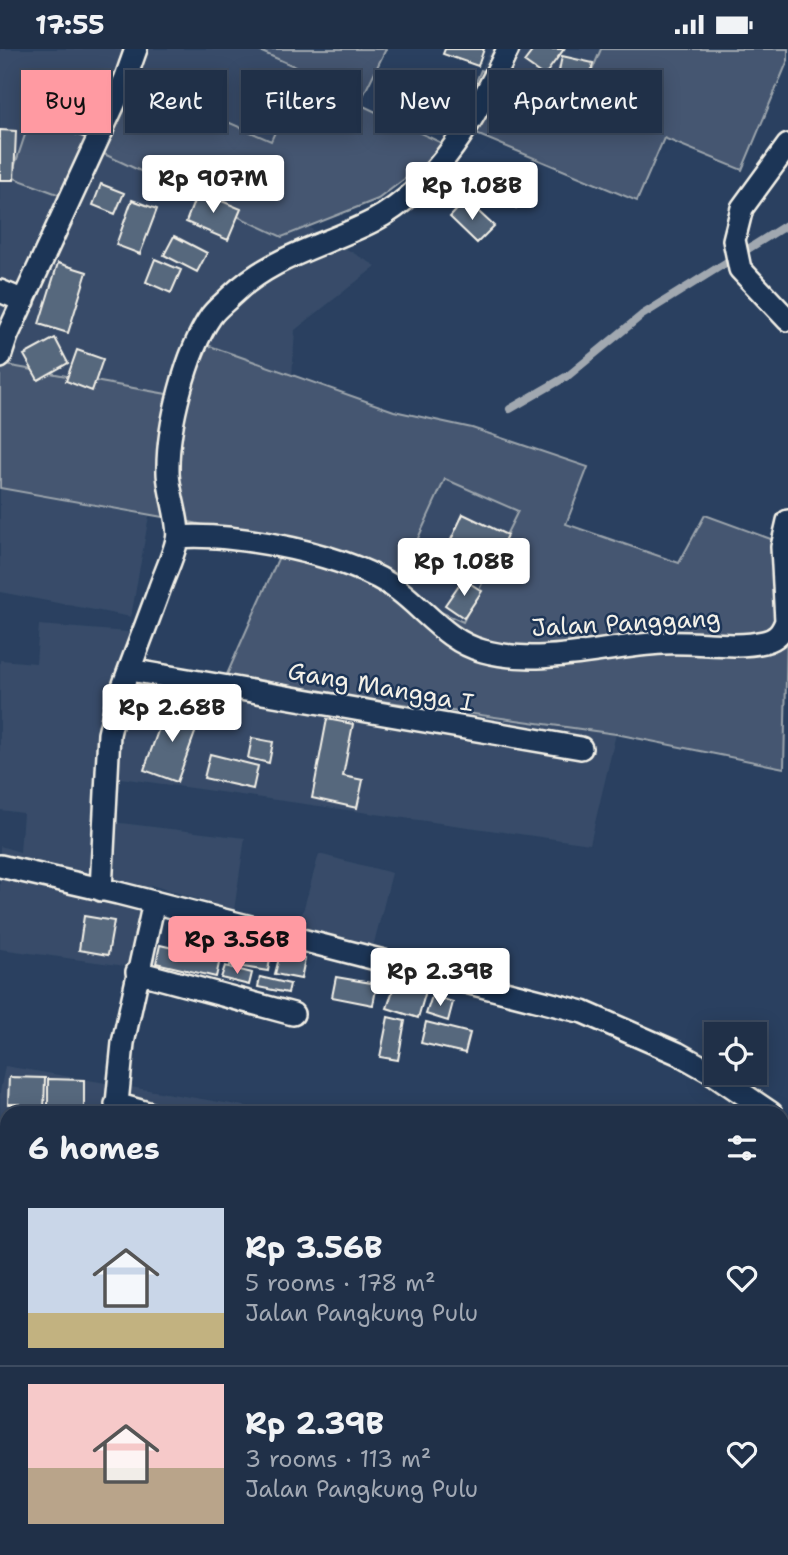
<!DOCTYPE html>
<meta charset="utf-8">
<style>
:root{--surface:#203048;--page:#28384f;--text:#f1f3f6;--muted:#a2a9b4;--line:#3d4b60;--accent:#ff9aa2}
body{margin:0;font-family:"Shantell Sans",sans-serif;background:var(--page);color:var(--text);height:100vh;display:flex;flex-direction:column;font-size:26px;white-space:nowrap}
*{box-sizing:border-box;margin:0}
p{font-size:23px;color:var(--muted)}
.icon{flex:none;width:38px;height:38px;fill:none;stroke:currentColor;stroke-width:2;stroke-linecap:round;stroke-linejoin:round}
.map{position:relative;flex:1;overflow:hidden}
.sheet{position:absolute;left:0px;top:1057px;width:789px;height:450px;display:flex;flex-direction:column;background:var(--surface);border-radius:21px 21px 0 0;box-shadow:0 4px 18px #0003,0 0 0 2px var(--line)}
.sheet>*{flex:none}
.banner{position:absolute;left:21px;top:21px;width:747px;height:63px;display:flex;gap:14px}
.fabs{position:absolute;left:704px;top:973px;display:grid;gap:14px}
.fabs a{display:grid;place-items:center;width:63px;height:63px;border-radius:0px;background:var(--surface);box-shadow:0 4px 18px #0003,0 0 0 2px var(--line);font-size:35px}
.price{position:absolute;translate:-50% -60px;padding:0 16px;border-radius:7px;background:#fff;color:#222;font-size:23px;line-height:46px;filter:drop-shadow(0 2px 4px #0008)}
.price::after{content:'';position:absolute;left:50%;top:42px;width:21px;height:16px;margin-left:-10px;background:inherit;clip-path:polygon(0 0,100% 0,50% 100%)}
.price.current{background:var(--accent);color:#111}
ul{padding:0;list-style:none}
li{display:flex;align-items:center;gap:21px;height:175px;padding:0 28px}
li+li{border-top:2px solid var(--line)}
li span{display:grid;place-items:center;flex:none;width:196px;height:140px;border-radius:0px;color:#555}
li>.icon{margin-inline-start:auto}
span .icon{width:84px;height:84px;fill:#fffc;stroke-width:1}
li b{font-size:30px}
h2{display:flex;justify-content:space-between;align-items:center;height:84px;padding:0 28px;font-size:30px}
.pill{padding:0 24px;border-radius:0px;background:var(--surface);box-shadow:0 4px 18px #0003,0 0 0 2px var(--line);font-size:24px;line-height:63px}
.pill.current{background:var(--accent);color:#111}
.status{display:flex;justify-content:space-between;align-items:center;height:49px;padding:0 35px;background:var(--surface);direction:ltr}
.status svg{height:19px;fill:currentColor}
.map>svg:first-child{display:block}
</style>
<div class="status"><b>17:55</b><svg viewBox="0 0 49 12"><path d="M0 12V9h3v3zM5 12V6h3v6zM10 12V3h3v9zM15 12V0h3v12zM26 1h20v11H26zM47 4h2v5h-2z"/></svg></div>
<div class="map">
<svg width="788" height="1506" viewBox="0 0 788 1506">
<rect width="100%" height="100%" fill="#2a4060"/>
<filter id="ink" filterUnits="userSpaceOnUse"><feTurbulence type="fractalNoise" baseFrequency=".0143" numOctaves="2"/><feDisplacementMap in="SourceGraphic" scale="14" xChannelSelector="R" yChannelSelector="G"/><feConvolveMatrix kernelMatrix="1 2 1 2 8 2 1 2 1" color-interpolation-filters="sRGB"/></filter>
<g filter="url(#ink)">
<path fill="#374c69" d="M 0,0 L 255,0 L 303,21 L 271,92 L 126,28 L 102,104 L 282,188 L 308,178 L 376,217 L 295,281 L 292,328 L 190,291 L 178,347 L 0,315 Z
M 491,0 L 601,0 L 576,60 L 481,21 Z
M 445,429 L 518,462 L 464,574 L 394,542 Z
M 0,439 L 149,467 L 131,568 L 0,543 Z
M 39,576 L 140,584 L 119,615 L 616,685 L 590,795 L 106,727 L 104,772 L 245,789 L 234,861 L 151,836 L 133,918 L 0,900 L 0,797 L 20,803 L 23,764 L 0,761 L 0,611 L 36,614 Z
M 319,805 L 392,824 L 372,902 L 298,880 Z
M 5,1017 L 285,1064 L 7,1064 L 7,1176 L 0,1175 L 0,1043 Z"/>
<path fill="#445771" stroke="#9ca4ac" stroke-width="2" fill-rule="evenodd" d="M 255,0 L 386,0 L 359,55 L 448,97 L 378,150 L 282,188 L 102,104 L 63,147 L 11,128 L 40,41 L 113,66 L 125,28 L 271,92 L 303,21 Z
M 601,0 L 788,0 L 788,11 L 742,121 L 664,89 L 637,152 L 457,77 L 481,21 L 576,60 Z
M 190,290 L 394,362 L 472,379 L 588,418 L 566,475 L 679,514 L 705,466 L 779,493 L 787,584 L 784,719 L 616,685 L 225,630 L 285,494 L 185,472 L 0,439 L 0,315 L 178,347 ZM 445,430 L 518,462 L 463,573 L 394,542 Z"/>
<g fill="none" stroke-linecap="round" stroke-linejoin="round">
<path stroke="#a1a8b0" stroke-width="8" d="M 510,360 L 569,326 L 642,266 L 788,175
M 782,1140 L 788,1136
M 590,1506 L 594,1500"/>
</g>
<path fill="#56677d" stroke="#f4f1e8" stroke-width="2" d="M 445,0 L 484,0 L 478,17 L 443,5 Z
M 534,0 L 564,0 L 544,27 L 524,13 Z
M 562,7 L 593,14 L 588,39 L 557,32 Z
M 0,81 L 16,82 L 14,131 L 0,131 Z
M 508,127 L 529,141 L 516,159 L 495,145 Z
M 101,135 L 124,144 L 115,165 L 93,156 Z
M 198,142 L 241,160 L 228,191 L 186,173 Z
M 132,151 L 157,160 L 140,205 L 116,196 Z
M 466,151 L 494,177 L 477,194 L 450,168 Z
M 174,187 L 207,204 L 197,223 L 164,206 Z
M 155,210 L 181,221 L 171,244 L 146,233 Z
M 58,214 L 87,223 L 68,284 L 39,275 Z
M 55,289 L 68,314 L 38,331 L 24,306 Z
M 77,301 L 103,310 L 92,342 L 66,332 Z
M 463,465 L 507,486 L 487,529 L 443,508 Z
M 463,530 L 482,542 L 464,569 L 445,556 Z
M 167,657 L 200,670 L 177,733 L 144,721 Z
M 327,670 L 353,675 L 343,727 L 363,731 L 357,759 L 312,749 Z
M 252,689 L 273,693 L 269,714 L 248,709 Z
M 210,705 L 258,717 L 253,740 L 204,729 Z
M 84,867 L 114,872 L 108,906 L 79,901 Z
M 234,892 L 272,898 L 268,922 L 230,916 Z
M 160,896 L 220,910 L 216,928 L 156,914 Z
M 280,905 L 305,910 L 301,930 L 275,925 Z
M 225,917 L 252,924 L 249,936 L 221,929 Z
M 260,928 L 290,935 L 288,944 L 258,938 Z
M 336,928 L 377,935 L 373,956 L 332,948 Z
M 396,932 L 426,942 L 418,969 L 387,959 Z
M 432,947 L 453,953 L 448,972 L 426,965 Z
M 388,968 L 405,972 L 398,1011 L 380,1008 Z
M 426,973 L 470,984 L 465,1004 L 421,994 Z
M 9,1028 L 45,1029 L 44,1064 L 19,1064 L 20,1055 L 8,1055 Z
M 48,1030 L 84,1031 L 84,1061 L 48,1060 Z"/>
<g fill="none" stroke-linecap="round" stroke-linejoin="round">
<g stroke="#f4f1e8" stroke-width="26">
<path id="street" d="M 37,58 L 102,82
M 788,96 L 742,159 L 734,191 L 740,220 L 788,271
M 0,242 L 24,252
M 0,308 L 7,287 L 125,31 L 136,0
M 178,488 C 235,483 352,506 398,541 C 426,562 448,593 483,602 C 541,618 605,597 663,594 C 695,592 734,600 764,593 C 777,590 782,583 786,572 L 782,498 L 788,472
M 130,621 L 581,699
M 0,817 L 118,844 L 583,963 L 677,1004 L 711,1023 L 771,1064
M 101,841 L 109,685 L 115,660 C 129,620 145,580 159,541 C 165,524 173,508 177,491 C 181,476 168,442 168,423 C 167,379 186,303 211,267 C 216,260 224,254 230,248 C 273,206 322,198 373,172 C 438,138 478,64 508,0
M 137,923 L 293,965
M 116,1055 L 148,1064
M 116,1064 L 123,994 L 154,853
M 0,1101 L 0,1134
M 99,1506 L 100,1500"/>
</g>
<use href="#street" stroke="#1d3557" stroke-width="21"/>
</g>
</g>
<g text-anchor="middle" stroke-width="5" stroke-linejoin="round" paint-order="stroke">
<g font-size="24" fill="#f4f1e8" stroke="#1d3557">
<text transform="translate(626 574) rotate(-3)" y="8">Jalan Panggang</text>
<text transform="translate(381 638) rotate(10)" y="8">Gang Mangga I</text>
</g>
</g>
</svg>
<div class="fabs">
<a><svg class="icon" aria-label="locate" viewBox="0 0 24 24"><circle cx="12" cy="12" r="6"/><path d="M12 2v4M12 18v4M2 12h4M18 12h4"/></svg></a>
</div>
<b class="price" style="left:213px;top:166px">Rp 907M</b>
<b class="price" style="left:472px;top:173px">Rp 1.08B</b>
<b class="price" style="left:464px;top:549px">Rp 1.08B</b>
<b class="price" style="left:172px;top:695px">Rp 2.68B</b>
<b class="price current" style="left:237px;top:927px">Rp 3.56B</b>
<b class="price" style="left:440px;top:959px">Rp 2.39B</b>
<div class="banner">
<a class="pill current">Buy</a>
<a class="pill">Rent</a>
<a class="pill">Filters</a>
<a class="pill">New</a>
<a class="pill">Apartment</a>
</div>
<section class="sheet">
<h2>6 homes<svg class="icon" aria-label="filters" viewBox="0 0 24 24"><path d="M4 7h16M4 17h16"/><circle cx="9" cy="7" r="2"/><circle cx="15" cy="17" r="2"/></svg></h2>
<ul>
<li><span style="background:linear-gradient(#c9d6e8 75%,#c2b280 0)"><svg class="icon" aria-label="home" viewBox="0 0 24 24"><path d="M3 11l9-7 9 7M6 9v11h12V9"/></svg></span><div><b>Rp 3.56B</b><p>5 rooms · 178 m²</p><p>Jalan Pangkung Pulu</p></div><svg class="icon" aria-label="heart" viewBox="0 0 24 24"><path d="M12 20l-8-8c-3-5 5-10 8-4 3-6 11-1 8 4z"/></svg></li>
<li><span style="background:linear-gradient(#f6c9c9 60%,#b9a48a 0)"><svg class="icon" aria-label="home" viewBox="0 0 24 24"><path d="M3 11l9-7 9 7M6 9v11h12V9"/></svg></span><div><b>Rp 2.39B</b><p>3 rooms · 113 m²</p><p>Jalan Pangkung Pulu</p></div><svg class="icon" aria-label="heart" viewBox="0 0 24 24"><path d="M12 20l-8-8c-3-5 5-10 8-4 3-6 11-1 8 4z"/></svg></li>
</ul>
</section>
</div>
